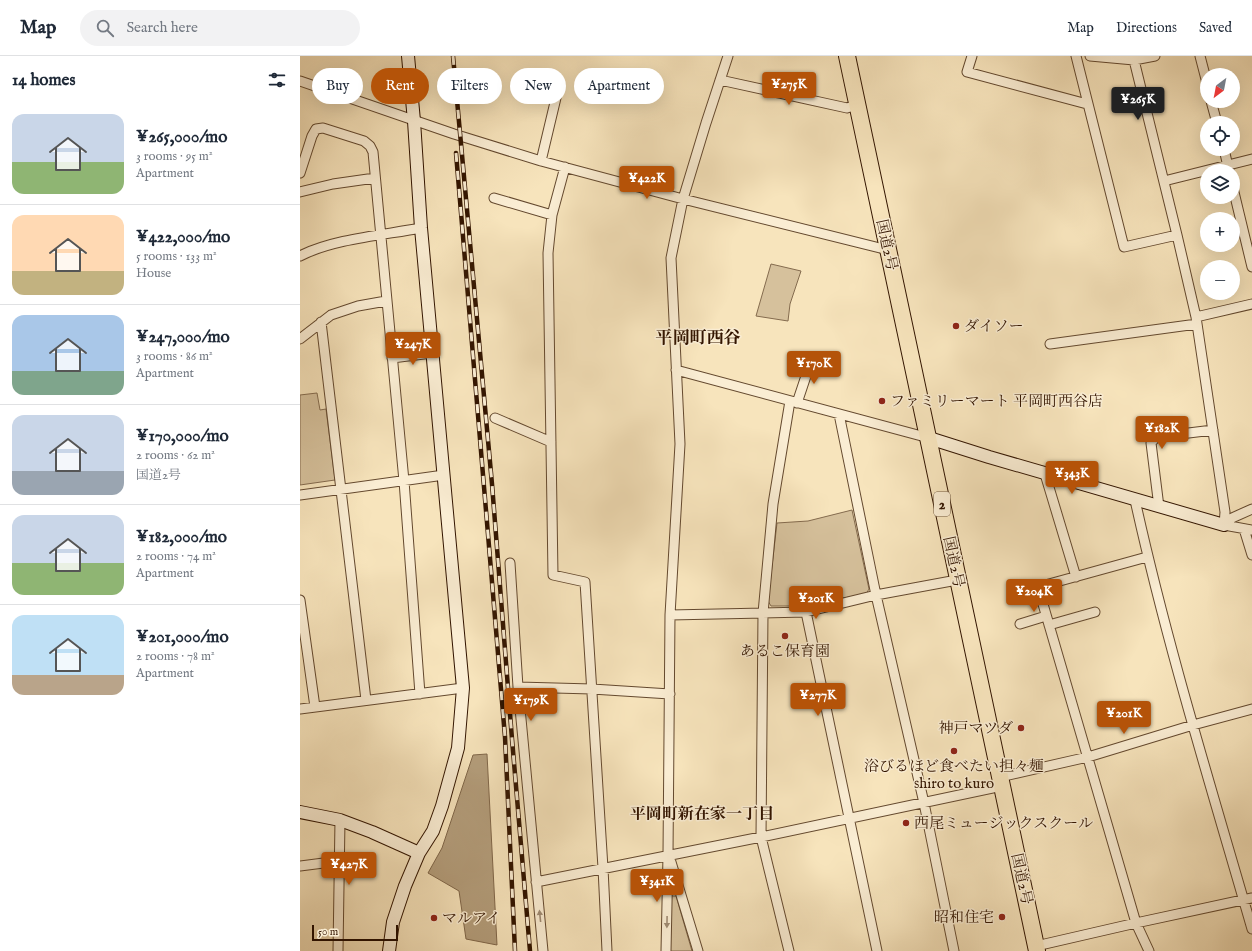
<!DOCTYPE html>
<meta charset="utf-8">
<style>
:root{--surface:#fff;--page:#f2f2f3;--text:#1f2937;--muted:#747a83;--line:#e0e1e3;--accent:#b45309}
body{margin:0;font-family:"IM FELL English","Noto Serif JP",serif;background:var(--page);color:var(--text);height:100vh;display:flex;flex-direction:column;font-size:15px;white-space:nowrap}
*{box-sizing:border-box;margin:0}
p{font-size:13px;color:var(--muted)}
.icon{flex:none;width:22px;height:22px;fill:none;stroke:currentColor;stroke-width:2;stroke-linecap:round;stroke-linejoin:round}
.map{position:relative;flex:1;overflow:hidden}
.panel{display:flex;flex-direction:column;background:var(--surface);width:300px}
.panel>*{flex:none}
.top-card{position:absolute;left:12px;top:12px;width:380px;height:36px;display:flex;gap:8px}
.needle{width:26px;rotate:212deg}
.buttons{position:absolute;left:900px;top:12px;display:grid;gap:8px}
.buttons a{display:grid;place-items:center;width:40px;height:40px;border-radius:50%;background:var(--surface);box-shadow:0 4px 16px #0002;font-size:20px}
.scale{position:absolute;left:12px;bottom:10px;width:86px;box-sizing:border-box;padding-left:4px;border:2px solid #331500;border-top:0;font-size:11px;line-height:14px;white-space:nowrap;color:#331500;-webkit-text-stroke:3px #faedd3;paint-order:stroke}
.price{position:absolute;translate:-50% -34px;padding:0 9px;border-radius:4px;background:var(--accent);color:#fff;font-size:13px;line-height:26px;filter:drop-shadow(0 1px 2px #0008)}
.price::after{content:'';position:absolute;left:50%;top:24px;width:12px;height:9px;margin-left:-6px;background:inherit;clip-path:polygon(0 0,100% 0,50% 100%)}
.price.current{background:#222;color:#fff}
ul{padding:0;list-style:none}
li{display:flex;align-items:center;gap:12px;height:100px;padding:0 12px}
li+li{border-top:1px solid var(--line)}
li span{display:grid;place-items:center;flex:none;width:112px;height:80px;border-radius:12px;color:#555}
li>.icon{margin-inline-start:auto}
span .icon{width:48px;height:48px;fill:#fffc;stroke-width:1}
li b{font-size:17px}
h2{display:flex;justify-content:space-between;align-items:center;height:48px;padding:0 12px;font-size:17px}
.pill{padding:0 14px;border-radius:18px;background:var(--surface);box-shadow:0 4px 16px #0002;font-size:14px;line-height:36px}
.pill.current{background:var(--accent);color:#fff}
header{display:flex;align-items:center;gap:24px;box-sizing:border-box;height:56px;padding:0 20px;background:var(--surface);border-bottom:1px solid var(--line)}
header strong{font-size:19px}
nav{display:flex;gap:22px;margin-inline-start:auto;font-size:14px}
.search{width:280px;height:36px;background:var(--page);display:flex;align-items:center;gap:10px;box-sizing:border-box;padding:0 14px;border-radius:22px;color:var(--muted);font-size:15px}
main{display:flex;flex:1;min-height:0}
.map>svg:first-child{display:block}
</style>
<header>
<strong>Map</strong>
<div class="search"><svg class="icon" aria-label="search" viewBox="0 0 24 24"><circle cx="10" cy="10" r="6"/><path d="M15 15l6 6"/></svg>Search here</div>
<nav><a>Map</a><a>Directions</a><a>Saved</a></nav>
</header>
<main>
<section class="panel">
<h2>14 homes<svg class="icon" aria-label="filters" viewBox="0 0 24 24"><path d="M4 7h16M4 17h16"/><circle cx="9" cy="7" r="2"/><circle cx="15" cy="17" r="2"/></svg></h2>
<ul>
<li><span style="background:linear-gradient(#c9d6e8 60%,#8fb573 0)"><svg class="icon" aria-label="home" viewBox="0 0 24 24"><path d="M3 11l9-7 9 7M6 9v11h12V9"/></svg></span><div><b>¥265,000/mo</b><p>3 rooms · 95 m²</p><p>Apartment</p></div></li>
<li><span style="background:linear-gradient(#ffd9b3 70%,#c2b280 0)"><svg class="icon" aria-label="home" viewBox="0 0 24 24"><path d="M3 11l9-7 9 7M6 9v11h12V9"/></svg></span><div><b>¥422,000/mo</b><p>5 rooms · 133 m²</p><p>House</p></div></li>
<li><span style="background:linear-gradient(#a9c7e8 70%,#7fa58c 0)"><svg class="icon" aria-label="home" viewBox="0 0 24 24"><path d="M3 11l9-7 9 7M6 9v11h12V9"/></svg></span><div><b>¥247,000/mo</b><p>3 rooms · 86 m²</p><p>Apartment</p></div></li>
<li><span style="background:linear-gradient(#c9d6e8 70%,#9aa5b1 0)"><svg class="icon" aria-label="home" viewBox="0 0 24 24"><path d="M3 11l9-7 9 7M6 9v11h12V9"/></svg></span><div><b>¥170,000/mo</b><p>2 rooms · 62 m²</p><p>国道2号</p></div></li>
<li><span style="background:linear-gradient(#c9d6e8 60%,#8fb573 0)"><svg class="icon" aria-label="home" viewBox="0 0 24 24"><path d="M3 11l9-7 9 7M6 9v11h12V9"/></svg></span><div><b>¥182,000/mo</b><p>2 rooms · 74 m²</p><p>Apartment</p></div></li>
<li><span style="background:linear-gradient(#bfe0f5 75%,#b9a48a 0)"><svg class="icon" aria-label="home" viewBox="0 0 24 24"><path d="M3 11l9-7 9 7M6 9v11h12V9"/></svg></span><div><b>¥201,000/mo</b><p>2 rooms · 78 m²</p><p>Apartment</p></div></li>
</ul>
</section>
<div class="map">
<svg width="952" height="895" viewBox="0 0 952 895">
<rect width="100%" height="100%" fill="#f7e4bc"/>
<filter id="stains"><feTurbulence type="fractalNoise" baseFrequency=".005" numOctaves="4"/><feColorMatrix values="0 0 0 0 .2 0 0 0 0 .09 0 0 0 0 .02 0 0 0 .5 -.17"/></filter>
<radialGradient id="worn" r=".72"><stop offset=".6" stop-color="#630" stop-opacity="0"/><stop offset="1" stop-color="#630" stop-opacity=".3"/></radialGradient>
<path fill="#d6c19c" stroke="#846b4e" d="M 471,208 L 501,215 L 490,248 L 488,265 L 456,260 Z
M 17,337 L 20,354 L 26,353 L 35,424 L 0,429 L 0,339 Z
M 552,454 L 569,533 L 566,538 L 499,550 L 471,550 L 468,545 L 477,467 L 508,465 Z
M 371,840 L 376,840 L 392,895 L 370,895 Z"/>
<path fill="#b49e7c" stroke="#80674a" d="M 187,698 L 197,889 L 166,883 L 159,835 L 128,817 L 142,792 L 173,699 Z"/>
<g fill="none" stroke-linecap="round" stroke-linejoin="round">
<g stroke="#64492f" stroke-width="11">
<path id="street" d="M 672,0 L 667,16 L 787,48
M 776,0 L 824,191 L 877,179
M 790,0 L 834,4 L 855,0
M 833,0 L 877,179 L 896,261 L 925,456 L 924,469
M 900,0 L 907,27
M 420,24 L 547,52 L 557,49
M 0,25 L 154,78 L 241,105 L 383,143 L 588,194
M 911,45 L 917,67
M 924,93 L 929,115
M 241,105 L 256,42
M 265,111 L 252,159 L 248,197 L 253,519 L 285,526 L 303,812 L 307,895
M 0,117 L 12,80 L 16,73 L 23,72 L 64,85 L 70,90 L 73,96 L 104,425 L 120,638
M 864,125 L 952,103
M 933,132 L 952,211
M 0,136 L 33,128 L 75,122
M 194,142 L 252,159
M 0,200 C 33,183 84,179 121,172
M 896,261 L 952,248
M 21,266 L 66,644
M 0,283 L 31,259 L 58,250 L 86,245
M 750,288 L 897,268
M 92,302 L 132,297
M 376,314 L 629,382
M 497,347 L 511,305
M 539,358 L 576,539 L 624,747 L 654,895
M 195,362 L 251,386
M 745,418 L 776,521
M 0,439 L 144,419
M 835,444 C 867,589 911,731 952,873
M 859,451 L 851,387 L 856,381 L 913,374
M 924,469 L 932,462 L 952,453
M 924,469 L 952,474
M 944,473 L 952,499
M 847,501 L 738,531 L 836,867 L 849,895
M 210,507 L 218,631 L 243,895
M 0,544 L 15,651
M 506,556 L 577,895
M 370,559 L 506,556 L 576,539 L 657,524
M 720,568 L 746,560
M 749,569 L 795,556
M 218,631 L 292,633 L 370,638
M 0,653 L 163,632
M 700,721 L 788,701 L 893,669 L 952,653
M 371,806 L 398,895
M 0,810 L 39,805
M 236,826 L 461,781 L 702,730
M 736,890 L 836,867 L 952,842
M 38,895 L 40,764
M 366,895 L 368,799 L 370,559 L 380,388 L 371,202 L 383,143 L 406,67 L 428,0
M 489,895 L 461,781 L 463,557 L 473,448 L 490,345"/>
</g>
<g stroke="#331500" stroke-width="14">
<path id="secondary" d="M 629,382 L 689,401 L 924,469
M 0,756 L 40,764 L 72,776 L 119,797
M 89,895 L 93,866 L 105,830 L 119,797 L 133,775 L 142,750 L 158,692 L 163,632 L 121,172 L 114,65 L 108,0"/>
</g>
<g stroke="#331500" stroke-width="18">
<path id="highway" d="M 547,0 L 737,895"/>
</g>
<use href="#street" stroke="#faedd3" stroke-width="9"/>
<use href="#secondary" stroke="#faedd3" stroke-width="12"/>
<use href="#highway" stroke="#f7e4bc" stroke-width="16"/>
<g stroke="#331500" stroke-width="4.5">
<path id="rail" d="M 153,0 L 192,428 L 212,683 L 230,895
M 156,97 L 205,681 L 215,895"/>
</g>
<use href="#rail" stroke="#faedd3" stroke-width="3" stroke-dasharray="9" stroke-linecap="butt"/>
</g>
<defs><path id="oneway-solid" d="M-6-.8H1V-3.2L6.5 0L1 3.2V.8H-6Z"/></defs>
<g fill="#a08c74">
<use href="#oneway-solid" transform="translate(240 860) rotate(-96)"/>
<use href="#oneway-solid" transform="translate(367 866) rotate(91)"/>
</g>
<g fill="#8f2418" stroke="#faedd3" stroke-width="1.5">
<circle cx="656" cy="270" r="4"/>
<circle cx="582" cy="345" r="4"/>
<circle cx="485" cy="580" r="4"/>
<circle cx="721" cy="672" r="4"/>
<circle cx="654" cy="695" r="4"/>
<circle cx="606" cy="767" r="4"/>
<circle cx="702" cy="861" r="4"/>
<circle cx="134" cy="862" r="4"/>
</g>
<g text-anchor="middle" stroke-width="3" stroke-linejoin="round" paint-order="stroke">
<rect fill="#faedd3" stroke="#6f563f" stroke-width="1" x="634" y="436" width="16" height="24" rx="3"/>
<g font-size="14" font-weight="bold" fill="#331500">
<text x="642" y="453">2</text>
</g>
<g font-size="15" fill="#331500" stroke="#faedd3">
<text transform="translate(587 189) rotate(78)" y="5">国道2号</text>
<text transform="translate(654 506) rotate(78)" y="5">国道2号</text>
<text transform="translate(722 823) rotate(78)" y="5">国道2号</text>
</g>
<g font-size="15" fill="#331500" stroke="#faedd3" text-anchor="start">
<text x="664" y="275">ダイソー</text>
<text x="590" y="350">ファミリーマート 平岡町西谷店</text>
<text x="485" y="600" text-anchor="middle">あるこ保育園</text>
<text x="713" y="677" text-anchor="end">神戸マツダ</text>
<text x="654" y="715" text-anchor="middle">浴びるほど食べたい担々麺<tspan x="654" dy="17">shiro to kuro</tspan></text>
<text x="614" y="772">西尾ミュージックスクール</text>
<text x="694" y="866" text-anchor="end">昭和住宅</text>
<text x="142" y="867">マルアイ</text>
</g>
<g font-size="16" font-weight="bold" fill="#331500" stroke="#faedd3">
<text x="402" y="763">平岡町新在家一丁目</text>
</g>
<g font-size="17" font-weight="bold" fill="#331500" stroke="#faedd3">
<text x="398" y="287">平岡町西谷</text>
</g>
</g>
<rect width="100%" height="100%" filter="url(#stains)"/>
<rect width="100%" height="100%" fill="url(#worn)"/>
</svg>
<div class="buttons">
<a><svg class="needle" viewBox="-14 -14 28 28"><path d="M0-13l5 13h-10z" fill="#e53935"/><path d="M0 13l5-13h-10z" fill="#747a83"/></svg></a>
<a><svg class="icon" aria-label="locate" viewBox="0 0 24 24"><circle cx="12" cy="12" r="6"/><path d="M12 2v4M12 18v4M2 12h4M18 12h4"/></svg></a>
<a><svg class="icon" aria-label="layers" viewBox="0 0 24 24"><path d="M12 4l9 5-9 5-9-5zM3 14l9 5 9-5"/></svg></a>
<a>+</a>
<a>−</a>
</div>
<div class="scale">50 m</div>
<b class="price" style="left:489px;top:50px">¥275K</b>
<b class="price current" style="left:838px;top:65px">¥265K</b>
<b class="price" style="left:347px;top:144px">¥422K</b>
<b class="price" style="left:113px;top:310px">¥247K</b>
<b class="price" style="left:514px;top:329px">¥170K</b>
<b class="price" style="left:862px;top:394px">¥182K</b>
<b class="price" style="left:772px;top:439px">¥343K</b>
<b class="price" style="left:734px;top:557px">¥204K</b>
<b class="price" style="left:516px;top:564px">¥201K</b>
<b class="price" style="left:518px;top:661px">¥277K</b>
<b class="price" style="left:231px;top:666px">¥179K</b>
<b class="price" style="left:824px;top:679px">¥201K</b>
<b class="price" style="left:49px;top:830px">¥427K</b>
<b class="price" style="left:357px;top:847px">¥341K</b>
<div class="top-card">
<a class="pill">Buy</a>
<a class="pill current">Rent</a>
<a class="pill">Filters</a>
<a class="pill">New</a>
<a class="pill">Apartment</a>
</div>
</div>
</main>
